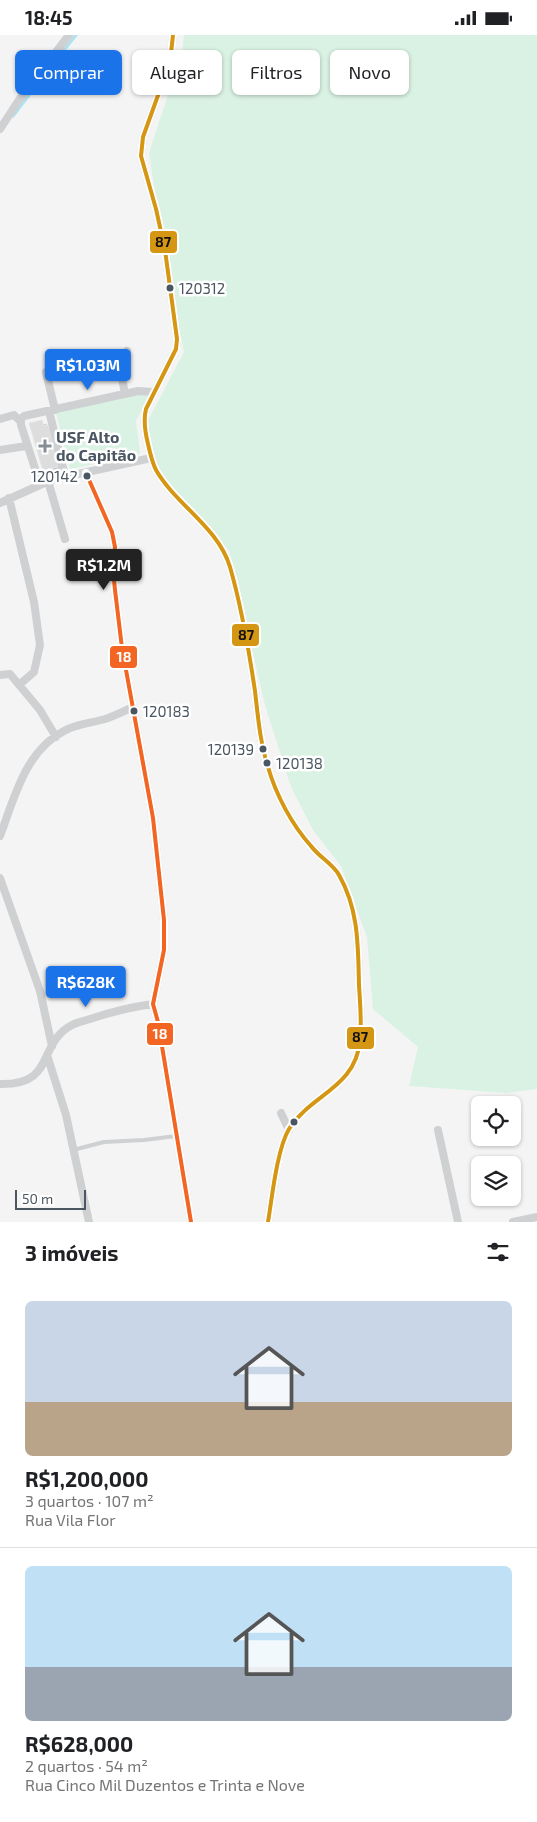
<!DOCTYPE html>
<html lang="pt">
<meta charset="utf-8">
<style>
:root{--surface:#fff;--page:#f6f6f6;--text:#202124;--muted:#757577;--line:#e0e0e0;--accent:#1a73e8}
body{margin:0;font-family:"Exo 2",sans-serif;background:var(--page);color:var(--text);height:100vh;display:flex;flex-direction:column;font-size:19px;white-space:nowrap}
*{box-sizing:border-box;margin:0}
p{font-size:16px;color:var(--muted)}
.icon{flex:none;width:28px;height:28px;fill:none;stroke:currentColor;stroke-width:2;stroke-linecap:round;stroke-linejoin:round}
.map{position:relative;height:1187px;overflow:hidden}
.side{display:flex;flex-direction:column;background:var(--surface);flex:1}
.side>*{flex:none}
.guide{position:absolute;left:15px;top:15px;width:508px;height:45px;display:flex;gap:10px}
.controls{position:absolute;left:471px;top:1061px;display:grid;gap:10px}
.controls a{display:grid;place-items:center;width:50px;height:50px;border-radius:8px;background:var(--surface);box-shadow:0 1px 4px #0004;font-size:25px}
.scale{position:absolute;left:15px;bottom:12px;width:71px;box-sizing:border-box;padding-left:5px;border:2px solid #4a5661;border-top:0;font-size:14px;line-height:18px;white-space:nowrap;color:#4a5661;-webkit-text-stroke:4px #fff;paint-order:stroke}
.price{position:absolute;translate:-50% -42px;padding:0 11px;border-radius:5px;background:var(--accent);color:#fff;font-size:16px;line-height:32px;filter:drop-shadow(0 1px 2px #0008)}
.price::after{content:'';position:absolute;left:50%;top:30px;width:15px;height:11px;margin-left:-8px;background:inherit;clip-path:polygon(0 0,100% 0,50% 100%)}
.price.selected{background:#222;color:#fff}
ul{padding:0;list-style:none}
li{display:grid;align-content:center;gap:10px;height:265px;padding:0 25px}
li+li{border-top:1px solid var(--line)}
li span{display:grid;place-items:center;height:155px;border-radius:8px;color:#555}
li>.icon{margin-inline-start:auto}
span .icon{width:90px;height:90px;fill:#fffc;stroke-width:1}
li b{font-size:21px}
h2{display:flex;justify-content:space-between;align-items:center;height:60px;padding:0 25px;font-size:21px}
.chip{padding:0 18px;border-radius:8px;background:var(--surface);box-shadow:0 1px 4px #0004;font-size:18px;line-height:45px}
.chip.selected{background:var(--accent);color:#fff}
.status{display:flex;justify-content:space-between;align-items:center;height:35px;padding:0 25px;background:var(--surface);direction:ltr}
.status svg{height:14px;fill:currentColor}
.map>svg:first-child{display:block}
</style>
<div class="status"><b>18:45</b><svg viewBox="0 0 49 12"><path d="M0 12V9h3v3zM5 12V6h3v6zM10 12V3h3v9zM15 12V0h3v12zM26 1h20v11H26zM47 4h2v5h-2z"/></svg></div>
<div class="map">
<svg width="537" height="1187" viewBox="0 0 537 1187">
<defs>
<filter id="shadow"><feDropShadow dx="4.5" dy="4.5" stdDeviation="0" flood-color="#0004"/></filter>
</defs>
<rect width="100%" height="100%" fill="#f4f4f4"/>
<path fill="#d9f2e3" d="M 184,0 L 537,0 L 537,1054 L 507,1058 L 409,1051 L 418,1012 L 373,974 L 367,902 L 341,831 L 313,795 L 291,752 L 265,670 L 229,515 L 181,470 L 154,437 L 145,391 L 184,317 L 165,222 L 149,118 L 182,17 Z
M 135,359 L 146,360 L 148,362 L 136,386 L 140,418 L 139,420 L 70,434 L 56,378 L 60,375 L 121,364 Z"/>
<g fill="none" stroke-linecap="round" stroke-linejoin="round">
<path stroke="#aee2f0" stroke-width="3" d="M 53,29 L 76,0
M 13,81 L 46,38"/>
</g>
<path fill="#ddddde" stroke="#e5e6e7" filter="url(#shadow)" d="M 42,385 L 44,391 L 48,390 L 60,431 L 43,436 L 29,388 Z"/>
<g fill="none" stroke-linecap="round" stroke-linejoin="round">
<path stroke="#ced0d2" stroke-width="4" d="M 73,1115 L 104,1107 L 144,1105 L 176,1101"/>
<path stroke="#ced0d2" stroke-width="8" d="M 173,0 L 170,27 L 143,102 L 141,121 L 156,174 L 165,215 L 177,304 L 176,314 L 146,374 C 143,386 145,397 148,409 C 150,418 152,427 156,435 C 176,470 218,492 230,532 C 241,570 249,616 255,656 C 258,682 260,707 268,732 C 276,760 292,790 311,811 C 319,822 333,829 339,840 C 359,875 358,912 359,950 C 360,968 362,987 360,1005 C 356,1053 311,1059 289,1094 C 277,1114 272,1163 268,1187
M 0,94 L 19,65 L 69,0
M 46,337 L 55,375
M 125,359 L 120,332 L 127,316
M 49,376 L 65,441
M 0,384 L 14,380 L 20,386
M 0,415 L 26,411
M 86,438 L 112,497 L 115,512 L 113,535 L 115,555 L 122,613 L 153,783 L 164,885 L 164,915 L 153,969 L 158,987 L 191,1187
M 48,446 L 65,504
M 40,449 L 21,390 L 21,384 L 24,381 L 138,356 L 153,357
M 9,463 L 34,567 L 40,610 L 34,637 L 19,650
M 0,468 L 51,445 L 151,423
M 0,640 L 10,639 L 40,675 L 56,702
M 0,801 C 14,764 25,716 64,696 C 76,689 92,688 105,684 C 114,681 124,676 133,672
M 0,843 L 40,956 L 52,1011
M 47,1020 L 66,1080 L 89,1187
M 0,1049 C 57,1050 36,1009 72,990 C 77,987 84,986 90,984 C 111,977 131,972 153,969
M 281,1078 L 289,1095
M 438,1095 L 458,1187
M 513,1187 L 537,1182"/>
<g stroke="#fff" stroke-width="8">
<path id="bus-1" d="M 173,0 L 170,27 L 143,102 L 141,121 L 156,174 L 165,215 L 177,304 L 176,314 L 146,374 C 143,386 145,397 148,409 C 150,418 152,427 156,435 C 176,470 218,492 230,532 C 241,570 249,616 255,656 C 258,682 260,707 268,732 C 276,760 292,790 311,811 C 319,822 333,829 339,840 C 359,875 358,912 359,950 C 360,968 362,987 360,1005 C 356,1053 311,1059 289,1094 C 277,1114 272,1163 268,1187"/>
</g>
<g stroke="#fff" stroke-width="8">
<path id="bus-2" d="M 86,438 L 112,497 L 115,512 L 113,535 L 115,555 L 122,613 L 153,783 L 164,885 L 164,915 L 153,969 L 158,987 L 191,1187"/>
</g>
<use href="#bus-1" stroke="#d49613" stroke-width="4"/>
<use href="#bus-2" stroke="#f26522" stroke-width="4"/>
</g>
<g fill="#4a5661" stroke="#fff" stroke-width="2">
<circle cx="170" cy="253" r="4.5"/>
<circle cx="87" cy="441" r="4.5"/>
<circle cx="134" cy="676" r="4.5"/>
<circle cx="263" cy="714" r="4.5"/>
<circle cx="267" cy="728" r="4.5"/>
<circle cx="294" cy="1087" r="4.5"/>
</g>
<path fill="#868d94" stroke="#fff" stroke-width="2" d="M42.5 403.5h5v5h5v5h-5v5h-5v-5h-5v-5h5z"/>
<g text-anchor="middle" stroke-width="5" stroke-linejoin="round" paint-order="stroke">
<g font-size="15" fill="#4a5661" stroke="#fff" text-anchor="start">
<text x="179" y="259">120312</text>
<text x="78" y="447" text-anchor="end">120142</text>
<text x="143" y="682">120183</text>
<text x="254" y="720" text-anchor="end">120139</text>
<text x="276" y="734">120138</text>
</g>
<g font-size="16" font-weight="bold" fill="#4a5661" stroke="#fff" text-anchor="start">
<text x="56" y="408">USF Alto<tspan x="56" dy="18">do Capitão</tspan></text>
</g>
</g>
<g stroke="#fff" stroke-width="2">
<rect x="149" y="195" width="29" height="24" rx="5" fill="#d49613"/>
<rect x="231" y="588" width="29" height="24" rx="5" fill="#d49613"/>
<rect x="109" y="610" width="29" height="24" rx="5" fill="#f26522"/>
<rect x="146" y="987" width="28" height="24" rx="5" fill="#f26522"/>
<rect x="346" y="991" width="29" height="24" rx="5" fill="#d49613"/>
</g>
<g font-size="14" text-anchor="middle" font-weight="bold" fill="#fff">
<text x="124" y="627">18</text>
<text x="160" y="1004">18</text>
</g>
<g font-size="14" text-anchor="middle" font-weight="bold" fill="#111">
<text x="163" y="212">87</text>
<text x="246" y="605">87</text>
<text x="360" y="1007">87</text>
</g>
</svg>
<div class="controls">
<a><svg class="icon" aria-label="locate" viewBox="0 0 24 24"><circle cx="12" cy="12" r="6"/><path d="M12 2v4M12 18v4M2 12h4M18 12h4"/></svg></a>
<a><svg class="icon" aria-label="layers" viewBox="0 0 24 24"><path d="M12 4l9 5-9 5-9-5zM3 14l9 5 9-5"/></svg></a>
</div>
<div class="scale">50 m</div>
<b class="price" style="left:88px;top:356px">R$1.03M</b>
<b class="price selected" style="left:104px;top:556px">R$1.2M</b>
<b class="price" style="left:86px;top:973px">R$628K</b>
<div class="guide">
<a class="chip selected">Comprar</a>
<a class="chip">Alugar</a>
<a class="chip">Filtros</a>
<a class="chip">Novo</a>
</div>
</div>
<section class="side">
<h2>3 imóveis<svg class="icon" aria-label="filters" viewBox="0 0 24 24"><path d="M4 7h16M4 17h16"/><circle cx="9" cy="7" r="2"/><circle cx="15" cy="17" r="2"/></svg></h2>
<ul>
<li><span style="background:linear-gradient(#c9d6e8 65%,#b9a48a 0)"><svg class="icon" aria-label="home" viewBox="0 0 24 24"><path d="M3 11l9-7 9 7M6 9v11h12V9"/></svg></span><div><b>R$1,200,000</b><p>3 quartos · 107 m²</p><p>Rua Vila Flor</p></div></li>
<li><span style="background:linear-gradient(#bfe0f5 65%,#9aa5b1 0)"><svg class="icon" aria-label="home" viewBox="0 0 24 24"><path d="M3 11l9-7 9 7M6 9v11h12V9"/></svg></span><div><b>R$628,000</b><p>2 quartos · 54 m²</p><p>Rua Cinco Mil Duzentos e Trinta e Nove</p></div></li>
</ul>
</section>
